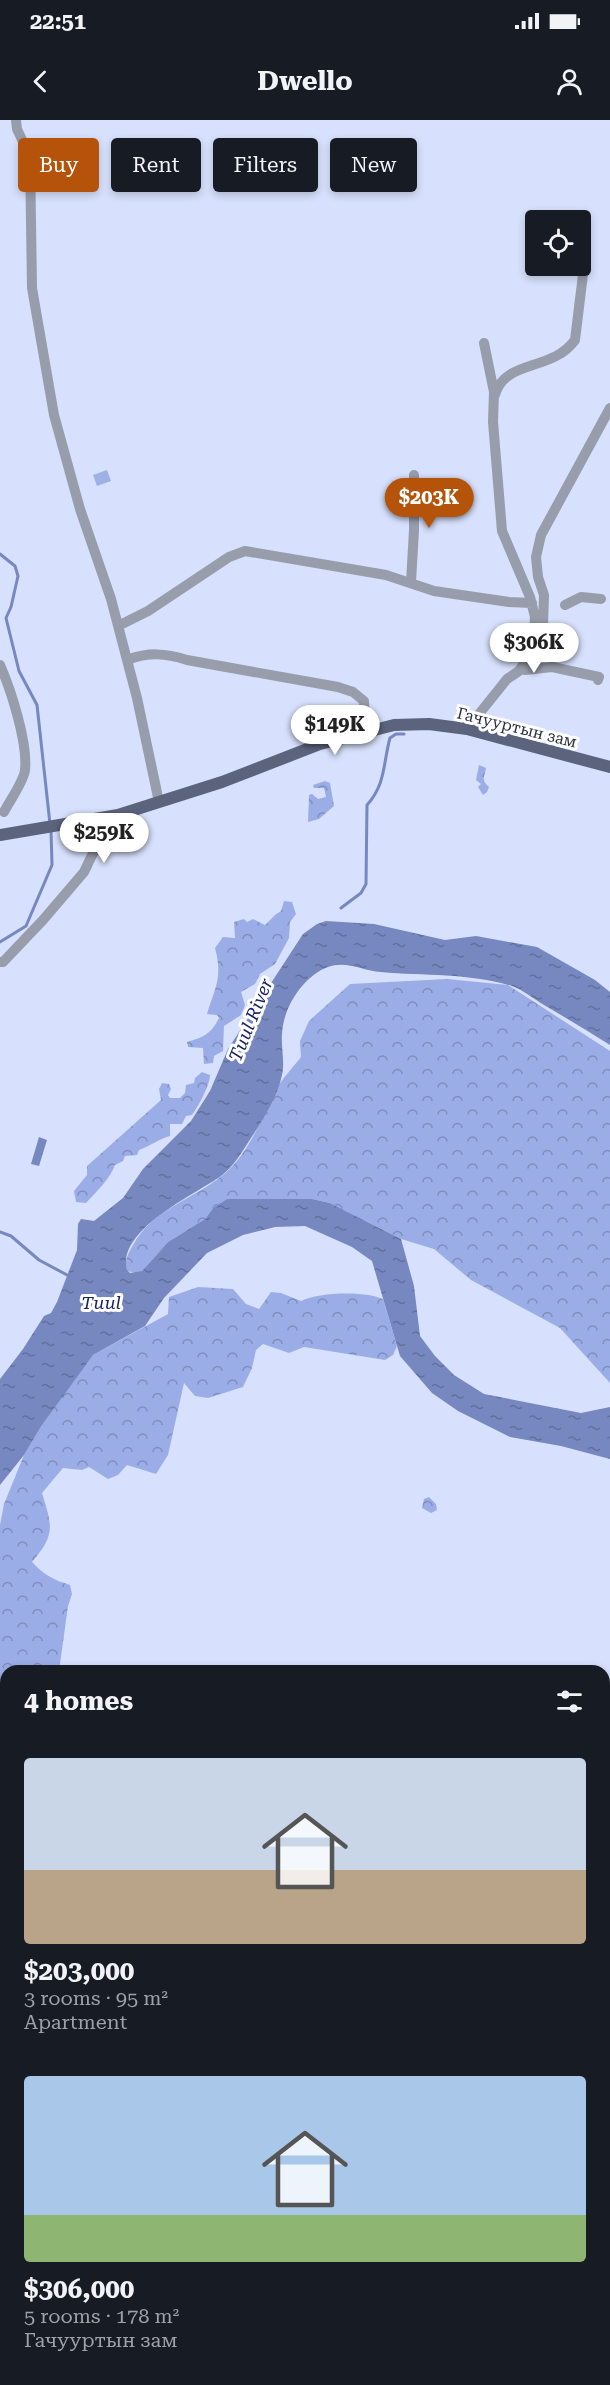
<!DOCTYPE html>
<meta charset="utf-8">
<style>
:root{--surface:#171b24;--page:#242831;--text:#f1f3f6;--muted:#9ea1a6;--accent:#b45309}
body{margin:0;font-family:"Roboto Serif",serif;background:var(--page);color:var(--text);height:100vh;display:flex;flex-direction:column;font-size:22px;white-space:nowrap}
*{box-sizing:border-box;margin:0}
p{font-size:20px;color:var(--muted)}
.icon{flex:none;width:33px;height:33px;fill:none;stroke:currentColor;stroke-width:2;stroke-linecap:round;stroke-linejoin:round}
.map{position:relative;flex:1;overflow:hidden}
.details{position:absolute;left:0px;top:1545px;width:610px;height:720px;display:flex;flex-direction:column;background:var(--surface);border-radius:18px 18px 0 0;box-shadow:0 3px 9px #0003}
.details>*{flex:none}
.guide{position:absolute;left:18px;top:18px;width:574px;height:54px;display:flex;gap:12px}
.buttons{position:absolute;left:525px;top:90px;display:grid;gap:12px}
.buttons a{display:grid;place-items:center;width:66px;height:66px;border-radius:6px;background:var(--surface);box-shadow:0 3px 9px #0003;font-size:30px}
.price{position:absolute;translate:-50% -51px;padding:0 14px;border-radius:21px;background:#fff;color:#222;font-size:20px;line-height:39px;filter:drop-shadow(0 2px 3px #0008)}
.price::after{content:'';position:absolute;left:50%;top:36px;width:18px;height:14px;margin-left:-9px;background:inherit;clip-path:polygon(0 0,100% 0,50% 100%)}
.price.active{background:var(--accent);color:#fff}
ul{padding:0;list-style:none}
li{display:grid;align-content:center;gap:12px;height:318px;padding:0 24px}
li span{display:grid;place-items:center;height:186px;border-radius:6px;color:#555}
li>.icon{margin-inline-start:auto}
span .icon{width:108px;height:108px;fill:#fffc;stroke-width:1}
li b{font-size:26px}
h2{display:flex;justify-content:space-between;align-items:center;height:72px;padding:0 24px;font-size:26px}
.pill{padding:0 21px;border-radius:6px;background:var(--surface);box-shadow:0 3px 9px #0003;font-size:21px;line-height:54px}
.pill.active{background:var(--accent);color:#fff}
.status{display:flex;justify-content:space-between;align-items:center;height:42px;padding:0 30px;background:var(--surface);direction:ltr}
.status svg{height:16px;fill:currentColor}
header{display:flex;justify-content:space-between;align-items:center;height:78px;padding:0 24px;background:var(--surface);font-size:27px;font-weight:700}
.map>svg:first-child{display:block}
</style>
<div class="status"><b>22:51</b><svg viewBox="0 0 49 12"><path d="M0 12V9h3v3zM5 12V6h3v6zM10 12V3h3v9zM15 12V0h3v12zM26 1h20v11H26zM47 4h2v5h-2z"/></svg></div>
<header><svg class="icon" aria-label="back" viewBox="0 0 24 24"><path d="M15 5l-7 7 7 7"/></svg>Dwello<svg class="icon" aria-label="person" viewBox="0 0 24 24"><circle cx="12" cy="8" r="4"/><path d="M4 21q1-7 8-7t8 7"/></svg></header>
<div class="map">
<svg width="610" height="2265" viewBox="0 0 610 2265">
<defs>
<pattern id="forest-crowns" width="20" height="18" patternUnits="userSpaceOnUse" patternTransform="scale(1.5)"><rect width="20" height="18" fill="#9bade7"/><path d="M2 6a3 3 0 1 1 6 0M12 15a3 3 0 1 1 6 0" fill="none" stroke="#7f8dbd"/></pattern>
<pattern id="water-ripples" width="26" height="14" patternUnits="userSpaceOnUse" patternTransform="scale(1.5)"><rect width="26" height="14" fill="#7787bf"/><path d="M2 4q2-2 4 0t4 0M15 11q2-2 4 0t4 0" fill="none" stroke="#626f9d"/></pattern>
</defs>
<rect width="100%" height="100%" fill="#d7e0fc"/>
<path fill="url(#forest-crowns)" d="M 479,645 L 486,648 C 485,657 480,659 489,667 L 487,672 L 483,675 L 478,667 L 481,664 L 476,660 Z
M 325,661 L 330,663 L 334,686 L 319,699 L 308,702 L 309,675 L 312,674 L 318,679 L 326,677 L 324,668 L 314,668 L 313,665 Z
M 284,781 L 292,782 L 296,794 L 290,802 L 289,818 L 275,844 L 260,854 L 255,864 L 241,872 L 245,885 L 241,895 L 224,906 L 223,931 L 214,936 L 213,943 L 204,944 L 203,928 L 188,927 L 187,922 C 204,917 211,914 219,898 L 217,895 L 207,894 C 215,867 223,858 215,828 L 223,817 L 235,818 L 234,802 L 244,799 L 247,802 L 253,799 L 265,805 L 275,795 L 281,791 Z
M 447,859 L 508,865 L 610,931 L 610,1263 L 560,1208 L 471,1160 L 434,1129 L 401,1119 L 330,1083 L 312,1079 L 227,1079 L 214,1087 L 205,1099 L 168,1122 L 142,1151 L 136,1153 L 127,1151 C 124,1140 128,1134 133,1125 C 153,1089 192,1080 223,1055 C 248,1035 262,998 276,970 C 282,958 293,948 301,937 L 300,921 L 309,901 L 350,864 Z
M 202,952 L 210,955 C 210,965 198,987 192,995 L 186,996 L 182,1004 L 170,1004 L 170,1016 C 158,1019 151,1026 139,1030 L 137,1035 L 125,1036 L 123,1041 L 115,1045 C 110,1059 96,1072 86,1083 L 76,1082 L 74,1071 L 87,1055 L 87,1046 L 161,980 L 159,969 L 162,963 L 169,964 L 171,969 L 168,975 L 170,978 L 180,978 L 185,973 L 186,965 L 194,963 L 195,958 Z
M 198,1167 L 233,1169 L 246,1184 L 259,1189 L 271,1172 L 281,1173 L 301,1181 C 319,1172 364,1171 383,1179 L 397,1226 L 393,1235 L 385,1240 L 304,1227 L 289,1233 L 263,1224 L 256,1230 L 252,1248 L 243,1267 L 208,1278 L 195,1276 L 184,1263 L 168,1335 L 156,1354 L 127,1345 L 118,1355 L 108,1359 L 89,1347 L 82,1350 L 63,1348 L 42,1373 C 52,1406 56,1414 32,1442 C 44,1455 54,1460 70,1465 L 72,1474 L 68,1486 L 59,1551 L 6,1551 L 6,1654 L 0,1660 L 0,1405 L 4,1384 L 24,1335 L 42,1305 L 77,1255 L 93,1235 L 168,1194 L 169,1177 Z
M 429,1377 L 436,1384 L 437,1390 L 431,1393 L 422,1388 L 424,1379 Z
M 610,1563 L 610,1632 L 605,1631 L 604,1564 Z
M 6,1914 L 6,1945 L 0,1946 L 0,1921 Z
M 604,2160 L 610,2162 L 610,2203 L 608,2205 L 605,2203 Z
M 367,2259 L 399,2259 L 405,2265 L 365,2265 Z"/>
<path fill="#9fb0e5" d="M 107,350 L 111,361 L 97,366 L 93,355 Z"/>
<path fill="url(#water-ripples)" d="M 326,801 L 374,804 L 445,820 L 476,816 L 537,827 L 595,860 L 610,872 L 610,925 C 588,911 566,898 544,885 C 534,879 523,870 512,866 C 470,853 425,856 381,852 C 363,851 346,840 328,847 C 303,856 283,888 282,914 C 281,928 285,942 282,955 C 276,983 257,1008 242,1032 C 237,1040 229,1050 221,1056 C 196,1074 116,1110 127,1150 L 130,1153 L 142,1151 L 168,1122 L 205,1099 L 214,1087 L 227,1079 L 312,1079 L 330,1083 L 401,1119 L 414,1166 L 420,1216 L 435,1236 L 454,1255 L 484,1274 L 581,1293 L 610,1287 L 610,1339 L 561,1326 L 510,1317 L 458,1291 L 432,1273 L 400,1236 L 372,1141 L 352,1127 L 305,1106 L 275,1107 L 243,1115 L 207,1133 L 164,1178 L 145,1206 L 93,1235 L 42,1305 L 24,1335 L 0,1365 L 0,1259 L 23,1229 L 44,1196 L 51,1193 L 57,1182 L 77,1130 L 78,1104 L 81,1099 L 94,1101 L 123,1078 L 143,1049 L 191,1001 L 210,971 L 228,929 L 303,814 L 317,804 Z
M 39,1017 L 47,1020 L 39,1046 L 31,1044 Z"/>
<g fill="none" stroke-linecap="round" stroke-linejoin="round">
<path stroke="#7787bf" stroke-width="3" d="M 0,434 L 15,446 L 18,456 L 11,487 L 6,498 L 19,551 L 37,585 L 50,704
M 341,788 L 361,773 L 366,764 L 367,685 C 386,664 383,643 390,618 L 396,614 L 404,614
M 0,822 L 26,806 L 52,745 L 51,711
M 0,1112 L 11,1116 L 39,1140 L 69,1156"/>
<path stroke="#7787bf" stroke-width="16" d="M 604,1805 L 610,1801
M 604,2055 L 610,2058
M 604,2156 L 610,2158
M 333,2259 L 333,2265
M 407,2259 L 408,2265
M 476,2259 L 477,2265
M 272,2265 L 275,2259"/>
<path stroke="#989dab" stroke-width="10" d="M 16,0 L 17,9 L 30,37 L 32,168 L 54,295 L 80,389 L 111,479 L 137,578 L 159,682
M 495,275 C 505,239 552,252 575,220 L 585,138
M 411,462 L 414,410 L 414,355
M 565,485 L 581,477 L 601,479
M 118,506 L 148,491 L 229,437 L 245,431 L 386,455 L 434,471 L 509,482 L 532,483
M 127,540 C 149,532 165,533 187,540 L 338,567 L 353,572 L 364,581 L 366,613
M 0,545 C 11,570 28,623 25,650 C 24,661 9,682 4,692
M 530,549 L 543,504 L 544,475 L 538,457 L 536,437 L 541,415 L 610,288
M 525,550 L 552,547 L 599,557 L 598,560
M 467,609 L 507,559 L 519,551 L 528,537 L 534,513 L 535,497 L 530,477 L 502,411 L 493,302 L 494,272 L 484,223
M 0,842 L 3,842 L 43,800 L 84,752 L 94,731 L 98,698"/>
<path stroke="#5c647d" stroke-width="12" d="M 0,715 L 118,695 L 222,662 L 320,624 L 394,605 L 429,604 L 467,609 L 610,647"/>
</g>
<g text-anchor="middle" stroke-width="6" stroke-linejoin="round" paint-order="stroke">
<g font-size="16" fill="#2d313e" stroke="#fff">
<text transform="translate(517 607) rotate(14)" y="6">Гачууртын зам</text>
</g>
<g font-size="18" font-style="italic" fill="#192265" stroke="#fff">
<text transform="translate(251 900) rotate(-68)" y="6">Tuul River</text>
<text x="101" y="1189">Tuul</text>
</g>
</g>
</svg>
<div class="buttons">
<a><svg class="icon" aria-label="locate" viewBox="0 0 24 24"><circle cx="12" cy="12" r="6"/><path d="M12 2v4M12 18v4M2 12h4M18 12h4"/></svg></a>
</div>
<b class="price active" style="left:429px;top:409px">$203K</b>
<b class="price" style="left:534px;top:554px">$306K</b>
<b class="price" style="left:335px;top:636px">$149K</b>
<b class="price" style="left:104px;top:744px">$259K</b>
<div class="guide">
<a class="pill active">Buy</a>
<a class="pill">Rent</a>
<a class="pill">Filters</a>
<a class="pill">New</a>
</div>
<section class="details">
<h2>4 homes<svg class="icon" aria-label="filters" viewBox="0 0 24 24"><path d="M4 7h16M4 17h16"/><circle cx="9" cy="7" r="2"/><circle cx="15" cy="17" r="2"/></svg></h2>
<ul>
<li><span style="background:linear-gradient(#c9d6e8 60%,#b9a48a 0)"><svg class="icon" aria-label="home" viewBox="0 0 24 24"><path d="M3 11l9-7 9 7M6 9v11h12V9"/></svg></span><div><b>$203,000</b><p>3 rooms · 95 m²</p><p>Apartment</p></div></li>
<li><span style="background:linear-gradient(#a9c7e8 75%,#8fb573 0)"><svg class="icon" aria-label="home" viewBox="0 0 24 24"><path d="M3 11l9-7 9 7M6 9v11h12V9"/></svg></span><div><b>$306,000</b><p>5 rooms · 178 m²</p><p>Гачууртын зам</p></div></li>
</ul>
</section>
</div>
